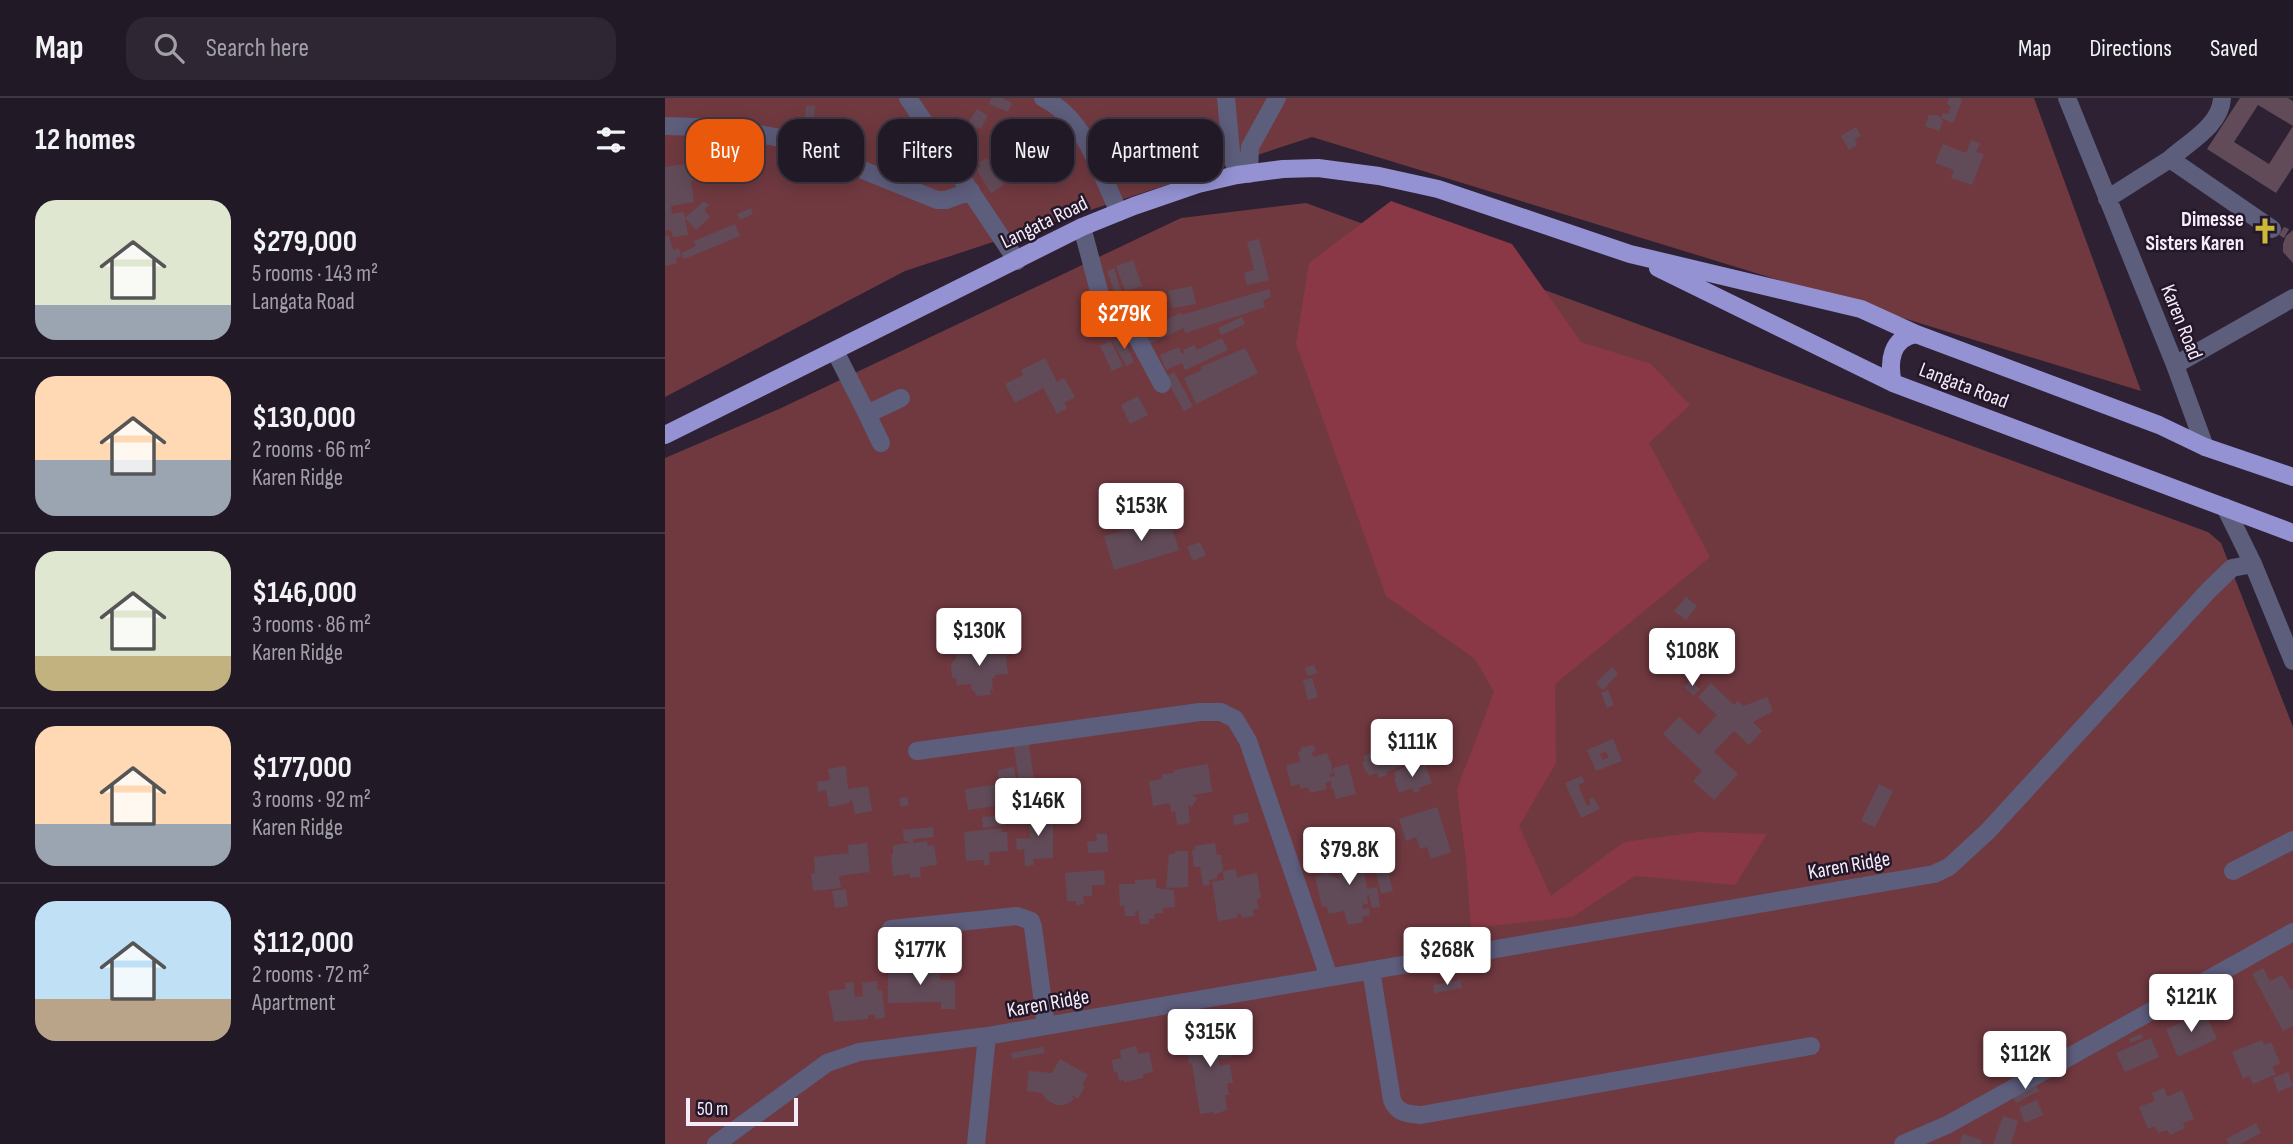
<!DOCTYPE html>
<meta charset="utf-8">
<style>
:root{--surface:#221926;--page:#2e2632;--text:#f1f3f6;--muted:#a2a0a7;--line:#3f3843;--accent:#ea580c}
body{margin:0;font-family:"Sofia Sans Condensed",sans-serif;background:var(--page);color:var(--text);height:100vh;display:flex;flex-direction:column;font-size:26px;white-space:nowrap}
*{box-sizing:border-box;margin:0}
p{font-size:23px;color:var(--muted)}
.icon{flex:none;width:38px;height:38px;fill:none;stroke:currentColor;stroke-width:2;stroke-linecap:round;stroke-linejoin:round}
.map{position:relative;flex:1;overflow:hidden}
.sheet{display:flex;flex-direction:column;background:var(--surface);width:665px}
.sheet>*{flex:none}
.hud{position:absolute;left:21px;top:21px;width:665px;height:63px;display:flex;gap:14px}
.scale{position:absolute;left:21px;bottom:18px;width:112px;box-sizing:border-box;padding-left:7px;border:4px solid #f5ecf9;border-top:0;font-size:19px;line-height:24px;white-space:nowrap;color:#f5ecf9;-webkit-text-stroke:5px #231729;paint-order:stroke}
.price{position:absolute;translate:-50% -60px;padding:0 16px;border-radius:7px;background:#fff;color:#222;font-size:23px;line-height:46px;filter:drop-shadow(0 2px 4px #0008)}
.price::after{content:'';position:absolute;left:50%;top:42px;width:21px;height:16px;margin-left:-10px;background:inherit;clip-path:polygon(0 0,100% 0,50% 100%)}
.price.on{background:var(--accent);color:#fff}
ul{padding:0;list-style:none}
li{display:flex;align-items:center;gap:21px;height:175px;padding:0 35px}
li+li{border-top:2px solid var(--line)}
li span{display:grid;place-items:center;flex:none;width:196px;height:140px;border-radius:21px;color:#555}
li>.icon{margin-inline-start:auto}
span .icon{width:84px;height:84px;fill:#fffc;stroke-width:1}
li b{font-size:30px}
h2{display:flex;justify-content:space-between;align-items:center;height:84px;padding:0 35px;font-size:30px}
.tag{padding:0 24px;border-radius:21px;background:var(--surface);box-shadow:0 4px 18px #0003,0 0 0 2px var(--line);font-size:24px;line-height:63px}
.tag.on{background:var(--accent);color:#fff}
header{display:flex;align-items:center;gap:42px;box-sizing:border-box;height:98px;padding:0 35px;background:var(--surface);border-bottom:2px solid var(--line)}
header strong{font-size:33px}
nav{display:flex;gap:38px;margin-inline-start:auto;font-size:24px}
.search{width:490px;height:63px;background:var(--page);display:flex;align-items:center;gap:18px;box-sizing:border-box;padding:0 24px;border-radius:21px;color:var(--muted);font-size:26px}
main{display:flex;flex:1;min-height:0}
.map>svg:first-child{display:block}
</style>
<header>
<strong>Map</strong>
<div class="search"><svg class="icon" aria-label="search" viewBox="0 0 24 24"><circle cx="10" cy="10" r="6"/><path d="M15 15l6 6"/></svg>Search here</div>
<nav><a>Map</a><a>Directions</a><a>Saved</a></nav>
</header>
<main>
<section class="sheet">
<h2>12 homes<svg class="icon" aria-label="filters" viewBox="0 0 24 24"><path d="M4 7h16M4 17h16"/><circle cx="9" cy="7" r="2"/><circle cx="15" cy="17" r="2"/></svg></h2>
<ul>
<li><span style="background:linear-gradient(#dfe7d0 75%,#9aa5b1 0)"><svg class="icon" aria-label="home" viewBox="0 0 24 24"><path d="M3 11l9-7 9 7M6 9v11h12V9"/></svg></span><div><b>$279,000</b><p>5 rooms · 143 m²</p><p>Langata Road</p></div></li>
<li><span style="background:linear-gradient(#ffd9b3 60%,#9aa5b1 0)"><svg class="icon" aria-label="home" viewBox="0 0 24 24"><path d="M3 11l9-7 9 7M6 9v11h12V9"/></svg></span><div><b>$130,000</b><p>2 rooms · 66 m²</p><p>Karen Ridge</p></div></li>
<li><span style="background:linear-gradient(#dfe7d0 75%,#c2b280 0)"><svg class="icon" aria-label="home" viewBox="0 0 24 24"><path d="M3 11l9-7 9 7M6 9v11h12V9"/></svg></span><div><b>$146,000</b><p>3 rooms · 86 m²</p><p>Karen Ridge</p></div></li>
<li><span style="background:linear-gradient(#ffd9b3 70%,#9aa5b1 0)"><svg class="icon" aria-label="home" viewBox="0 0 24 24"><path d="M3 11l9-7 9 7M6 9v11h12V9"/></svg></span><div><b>$177,000</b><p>3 rooms · 92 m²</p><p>Karen Ridge</p></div></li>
<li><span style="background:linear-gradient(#bfe0f5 70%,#b9a48a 0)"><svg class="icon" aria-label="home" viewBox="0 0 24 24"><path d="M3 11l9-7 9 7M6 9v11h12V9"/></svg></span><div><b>$112,000</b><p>2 rooms · 72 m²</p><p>Apartment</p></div></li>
</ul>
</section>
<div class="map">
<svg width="1628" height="1046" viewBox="0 0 1628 1046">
<rect width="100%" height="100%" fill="#2d2133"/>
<path fill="#703940" d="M 0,0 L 1369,0 L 1476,293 L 647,39 L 240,173 L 0,299 Z
M 641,105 L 1543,434 L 1556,445 L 1628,629 L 1628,1046 L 0,1046 L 0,360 L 114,311 L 516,120 Z"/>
<path fill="#8a3845" d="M 726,103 L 847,146 L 916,244 L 986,266 L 1025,307 L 984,345 L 1045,459 L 890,586 L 891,665 L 854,728 L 886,798 L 959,744 L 1034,734 L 1102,736 L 1070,787 L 970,778 L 907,819 L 806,830 L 801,763 L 792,691 L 829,594 L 810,561 L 721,498 L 631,246 L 644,165 Z"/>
<path fill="#624b58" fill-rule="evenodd" d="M 326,0 L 337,0 L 347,5 L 343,14 L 324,6 Z
M 1284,0 L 1295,0 L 1297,3 L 1288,25 L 1276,20 L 1278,15 L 1283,16 L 1286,8 L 1282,6 Z
M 1575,0 L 1623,0 L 1628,3 L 1628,69 L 1611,95 L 1542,51 ZM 1593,7 L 1628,28 L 1604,66 L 1569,44 Z
M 141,8 L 150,8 L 149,20 L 140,19 Z
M 312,11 L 323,18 L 316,31 L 312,29 L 310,32 L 301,28 Z
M 1264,17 L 1273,17 L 1278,23 L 1274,33 L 1260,28 Z
M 367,21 L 382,45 L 359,59 L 357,57 L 342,66 L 332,51 L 335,49 L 332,44 Z
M 1191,29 L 1196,38 L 1190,41 L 1192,47 L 1184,52 L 1176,38 Z
M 1306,42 L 1315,45 L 1311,54 L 1319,56 L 1307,87 L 1286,80 L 1289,72 L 1270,65 L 1278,46 L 1301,55 Z
M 290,47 L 296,56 L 291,59 L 285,50 Z
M 306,51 L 311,58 L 294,70 L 290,64 L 295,62 L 294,59 Z
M 322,60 L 339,87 L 326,95 L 311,71 L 316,68 L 313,65 Z
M 33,64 L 36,81 L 26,83 L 29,104 L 6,108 L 7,116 L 19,114 L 23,137 L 8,139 L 6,132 L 0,133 L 0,69 Z
M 39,103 L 44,107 L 39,112 L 45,119 L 31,132 L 20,120 Z
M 86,110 L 88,116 L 75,122 L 72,116 Z
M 70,126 L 75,138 L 19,161 L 16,155 L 31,148 L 29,143 Z
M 1619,129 L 1624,131 L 1619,140 L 1614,137 Z
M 1628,132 L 1628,165 L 1618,154 L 1618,146 L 1621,138 Z
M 4,137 L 8,152 L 14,150 L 16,158 L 11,160 L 12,165 L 0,168 L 0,138 Z
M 594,141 L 604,182 L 582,187 L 579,175 L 589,172 L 582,144 Z
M 468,162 L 477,188 L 460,193 L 451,168 Z
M 449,170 L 457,196 L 451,198 L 442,173 Z
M 527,188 L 531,206 L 507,210 L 503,193 Z
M 604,191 L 606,199 L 598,202 L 600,209 L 520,235 L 519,230 L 482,247 L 475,232 L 516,215 L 517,217 Z
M 471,194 L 475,204 L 465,209 L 461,201 Z
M 459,200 L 464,210 L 456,214 L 452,203 Z
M 577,219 L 580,226 L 556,237 L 553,230 Z
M 457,238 L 469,264 L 461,268 L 448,243 Z
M 557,240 L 563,252 L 520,272 L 517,265 L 501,272 L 495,257 L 514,249 L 517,256 L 520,255 L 518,252 L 529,247 L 532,252 Z
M 446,243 L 458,268 L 447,273 L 435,248 Z
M 580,250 L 593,275 L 531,306 L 519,280 L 537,272 L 536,269 Z
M 380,260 L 392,284 L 399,280 L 410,299 L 399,305 L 402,310 L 392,316 L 378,290 L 350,305 L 340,286 L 358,277 L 356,272 Z
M 509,274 L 528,308 L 519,313 L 500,279 Z
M 473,298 L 483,317 L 465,326 L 456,307 Z
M 504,419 L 514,452 L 449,472 L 439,438 Z
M 535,444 L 541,457 L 528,463 L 522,449 Z
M 1021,499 L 1032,508 L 1021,522 L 1009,513 Z
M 328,546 L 329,557 L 341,557 L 343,576 L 330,577 L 330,580 L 327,580 L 328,592 L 325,592 L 326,597 L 311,598 L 310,593 L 307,593 L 306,586 L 292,587 L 291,580 L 287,580 L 286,565 L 291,561 L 291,554 L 298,553 L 298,549 L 305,547 Z
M 649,567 L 652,575 L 643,578 L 640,570 Z
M 947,569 L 953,576 L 938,592 L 931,585 Z
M 647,580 L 653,599 L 643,602 L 638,582 Z
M 1025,582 L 1035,591 L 1029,598 L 1019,589 Z
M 1046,585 L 1069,607 L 1073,603 L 1079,608 L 1102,599 L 1108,613 L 1088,624 L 1097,633 L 1084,647 L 1069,633 L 1049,654 L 1073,676 L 1049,702 L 1028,683 L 1037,673 L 998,636 L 1014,619 L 1034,637 L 1052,617 L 1033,599 Z
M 943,592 L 949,607 L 942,610 L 936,595 Z
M 948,641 L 957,663 L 931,673 L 922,652 ZM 941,653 L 944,659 L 938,662 L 935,656 Z
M 718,645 L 719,650 L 729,647 L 731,652 L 734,651 L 737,668 L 721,674 L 722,677 L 714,680 L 712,675 L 704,678 L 703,674 L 701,675 L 697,664 L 700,663 L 698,658 L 708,655 L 706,649 Z
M 364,646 L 370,691 L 355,693 L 349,648 Z
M 649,647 L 650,653 L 647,654 L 648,659 L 662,655 L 664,662 L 665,661 L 668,675 L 664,676 L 665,679 L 670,678 L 668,670 L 683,666 L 691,696 L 671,701 L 668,690 L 666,691 L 666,683 L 660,685 L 662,691 L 645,695 L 643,689 L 635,691 L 635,686 L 626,688 L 621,667 L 635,664 L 633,654 L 636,653 L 635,650 Z
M 543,666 L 547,694 L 527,697 L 532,700 L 527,709 L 523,707 L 525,725 L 512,727 L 510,713 L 506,714 L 505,705 L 488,708 L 484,683 L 497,681 L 497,676 L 509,675 L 509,672 Z
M 748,666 L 750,671 L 760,667 L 767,685 L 754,690 L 755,693 L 749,695 L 747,690 L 734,695 L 729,680 L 731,680 L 729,674 Z
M 181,668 L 183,691 L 203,688 L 207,713 L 190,716 L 187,702 L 185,702 L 185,705 L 164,709 L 161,692 L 153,694 L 152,684 L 165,682 L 163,671 Z
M 349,669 L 355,705 L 338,707 L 337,703 L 329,704 L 330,708 L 303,712 L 300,691 L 334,686 L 333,672 Z
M 917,678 L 920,684 L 913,687 L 922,708 L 926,706 L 924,701 L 928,699 L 935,711 L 916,720 L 900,685 Z
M 1214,686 L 1228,693 L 1210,729 L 1196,723 Z
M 242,699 L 244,707 L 236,709 L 234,700 Z
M 772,709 L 786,754 L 766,761 L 762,749 L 755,751 L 751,739 L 741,743 L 734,721 Z
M 386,711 L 387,720 L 382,721 L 382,727 L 388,726 L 388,760 L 368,761 L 369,767 L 360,768 L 359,751 L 352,752 L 351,741 L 365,740 L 363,713 Z
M 583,715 L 584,724 L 569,727 L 568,717 Z
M 340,717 L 341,727 L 318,730 L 317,719 Z
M 268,729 L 269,739 L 248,741 L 248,745 L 262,743 L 263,748 L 269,747 L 272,767 L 255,769 L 256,779 L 245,780 L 245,776 L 228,778 L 226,757 L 228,756 L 228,747 L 244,745 L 243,743 L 239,743 L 238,732 Z
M 336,730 L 336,734 L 342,734 L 343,753 L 324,754 L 325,767 L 319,767 L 319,762 L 301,763 L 299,734 Z
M 431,736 L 442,736 L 443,754 L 423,755 L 422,744 L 432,743 Z
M 202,745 L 205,774 L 174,778 L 176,790 L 148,793 L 146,776 L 150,775 L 149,759 L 184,755 L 183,747 Z
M 550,745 L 552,757 L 556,757 L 558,773 L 571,771 L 572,779 L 592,775 L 596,800 L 592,801 L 594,811 L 588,812 L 589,818 L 577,820 L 576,816 L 572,816 L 572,820 L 553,823 L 547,784 L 559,782 L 558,773 L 552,776 L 552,781 L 544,782 L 545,787 L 538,788 L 535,769 L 529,769 L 527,752 L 530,752 L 530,748 Z
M 711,746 L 713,758 L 692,762 L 693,766 L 688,767 L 689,774 L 699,772 L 702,791 L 712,789 L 715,809 L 707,810 L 704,797 L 702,798 L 703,806 L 697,807 L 698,811 L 704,810 L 705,817 L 697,819 L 698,824 L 683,827 L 679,813 L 664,816 L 661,808 L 657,809 L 650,779 L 661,775 L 675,782 L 673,772 L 680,771 L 680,767 L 675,768 L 673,753 Z
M 510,753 L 523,753 L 523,789 L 501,790 L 504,756 L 510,756 Z
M 720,760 L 728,793 L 716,796 L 708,763 Z
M 439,772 L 440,787 L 427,787 L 427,798 L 418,798 L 419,806 L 411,807 L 411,803 L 402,803 L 400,775 Z
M 491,781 L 491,790 L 509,792 L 510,809 L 498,810 L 498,815 L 489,816 L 490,821 L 484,821 L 484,826 L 475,826 L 473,813 L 470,813 L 471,818 L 460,818 L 459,808 L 455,808 L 454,786 L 470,786 L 470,782 Z
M 181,791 L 183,808 L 170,810 L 167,793 Z
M 247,864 L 257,864 L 257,874 L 275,874 L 275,882 L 290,882 L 290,911 L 276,911 L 276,904 L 223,905 L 223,872 L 247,872 Z
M 1598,870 L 1605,883 L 1617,877 L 1626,892 L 1628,891 L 1628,928 L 1618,933 L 1587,876 Z
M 795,882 L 797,890 L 769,895 L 768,887 Z
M 212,883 L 213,893 L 217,892 L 220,920 L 210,921 L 210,916 L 203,917 L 203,921 L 169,924 L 163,893 L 181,891 L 180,885 L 188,884 L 190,899 L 198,898 L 197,885 Z
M 1518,901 L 1523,915 L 1511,919 L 1506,906 Z
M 1540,914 L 1552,941 L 1513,959 L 1501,931 Z
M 563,934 L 568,952 L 565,952 L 567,959 L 554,961 L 555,968 L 565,966 L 568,985 L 562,985 L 564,997 L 560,997 L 562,1012 L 549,1016 L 548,1014 L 535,1016 L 527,965 L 524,966 L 519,938 Z
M 1476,936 L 1478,940 L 1465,945 L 1464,941 Z
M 1486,940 L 1494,959 L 1460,974 L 1451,955 Z
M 1597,942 L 1599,947 L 1606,944 L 1615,965 L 1607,969 L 1611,976 L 1588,986 L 1584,978 L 1578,981 L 1567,954 Z
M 471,948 L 473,956 L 484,954 L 488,974 L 478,976 L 478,980 L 459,984 L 459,982 L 454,983 L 452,974 L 449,975 L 447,962 L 456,960 L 455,952 Z
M 378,949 L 380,955 L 347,961 L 346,955 Z
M 395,961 L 423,977 L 417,987 L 420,988 L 413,1001 L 405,996 L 409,1001 L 407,1003 L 399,1007 L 391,1007 L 382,1002 L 377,995 L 362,993 L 364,973 L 387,975 Z
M 1623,974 L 1628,988 L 1613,994 L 1608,980 Z
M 1368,982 L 1374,993 L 1351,1005 L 1345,994 Z
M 1499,990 L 1502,999 L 1517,992 L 1529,1021 L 1518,1025 L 1520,1030 L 1505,1037 L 1502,1032 L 1493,1035 L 1490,1028 L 1483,1031 L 1474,1009 L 1490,1003 L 1487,995 Z
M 1372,1002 L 1378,1017 L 1360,1025 L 1354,1010 Z
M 1338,1018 L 1353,1023 L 1346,1046 L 1328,1046 Z
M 1591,1025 L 1596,1035 L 1575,1046 L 1564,1046 L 1561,1041 Z
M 1298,1036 L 1317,1042 L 1316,1046 L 1294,1046 Z"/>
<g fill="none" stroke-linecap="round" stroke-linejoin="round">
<path stroke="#5d5d7c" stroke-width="18" d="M 243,0 L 352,163
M 378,0 C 421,21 434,73 454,114
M 561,0 L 566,53 L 572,77
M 1402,0 L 1510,267 L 1540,349
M 2,28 L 61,30 L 121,41 L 272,102 L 281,102 L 306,93
M 1505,61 C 1524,44 1556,27 1557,0
M 584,76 L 585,49 L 612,0
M 1442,101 L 1505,61 L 1607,131
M 417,129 L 434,193 L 436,215 L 443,225 L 458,226 L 468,232 L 497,286
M 170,253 L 202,316
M 1510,267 L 1628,200
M 216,345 L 202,316 L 236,300
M 1560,409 L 1588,466 L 1628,563
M 252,653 L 535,614 L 556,614 L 570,621 L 583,643 L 664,879
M 1568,773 L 1628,742
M 226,831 L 352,818 L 366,823 L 368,829 L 381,928
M 706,872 L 727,1002 C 732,1015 742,1016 756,1017 L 1146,948
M 51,1046 L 162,965 L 194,954 L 322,938 L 1269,776 L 1284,769 L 1323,733 L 1544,492 L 1567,470 L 1588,466
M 311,1046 L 322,938
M 1238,1046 L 1282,1027 L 1628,834"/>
<path stroke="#9492d3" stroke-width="18" d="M 993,170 L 1228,285 L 1628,435
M 1228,285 C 1223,264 1226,240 1251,236
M 0,337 L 417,129 L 469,108 L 533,86 L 572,77 L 618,71 L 653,70 L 714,78 L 773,91 L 965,156 L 1196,211 L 1251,236 L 1494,327 L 1540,349 L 1628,379"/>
</g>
<defs>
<g id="church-bare" transform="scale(2.1)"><path d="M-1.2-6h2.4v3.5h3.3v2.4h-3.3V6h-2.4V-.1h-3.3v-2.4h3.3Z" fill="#ccb938" stroke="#231729" stroke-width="2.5" paint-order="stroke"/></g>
</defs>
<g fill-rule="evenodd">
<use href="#church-bare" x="1600" y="133"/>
</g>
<g text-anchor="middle" stroke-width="5" stroke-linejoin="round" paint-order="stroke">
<g font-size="21" font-weight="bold" fill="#f5ecf9" stroke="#231729" text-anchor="end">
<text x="1579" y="128">Dimesse<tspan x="1579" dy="24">Sisters Karen</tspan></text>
</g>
<g font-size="21" fill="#f5ecf9" stroke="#231729">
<text transform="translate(379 124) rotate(-26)" y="7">Langata Road</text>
<text transform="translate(1517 224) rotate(68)" y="7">Karen Road</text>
<text transform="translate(1299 287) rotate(21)" y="7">Langata Road</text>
<text transform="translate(1184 767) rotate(-10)" y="7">Karen Ridge</text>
<text transform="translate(383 905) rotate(-10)" y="7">Karen Ridge</text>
</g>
</g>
</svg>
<div class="scale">50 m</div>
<b class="price on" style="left:459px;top:253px">$279K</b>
<b class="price" style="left:476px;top:445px">$153K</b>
<b class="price" style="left:314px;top:570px">$130K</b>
<b class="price" style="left:1027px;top:590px">$108K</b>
<b class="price" style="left:747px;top:681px">$111K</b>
<b class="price" style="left:373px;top:740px">$146K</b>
<b class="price" style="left:684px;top:789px">$79.8K</b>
<b class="price" style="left:255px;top:889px">$177K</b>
<b class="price" style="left:782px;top:889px">$268K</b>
<b class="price" style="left:1526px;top:936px">$121K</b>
<b class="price" style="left:545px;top:971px">$315K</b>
<b class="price" style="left:1360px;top:993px">$112K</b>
<div class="hud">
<a class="tag on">Buy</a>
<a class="tag">Rent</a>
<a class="tag">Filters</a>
<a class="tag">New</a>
<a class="tag">Apartment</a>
</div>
</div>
</main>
